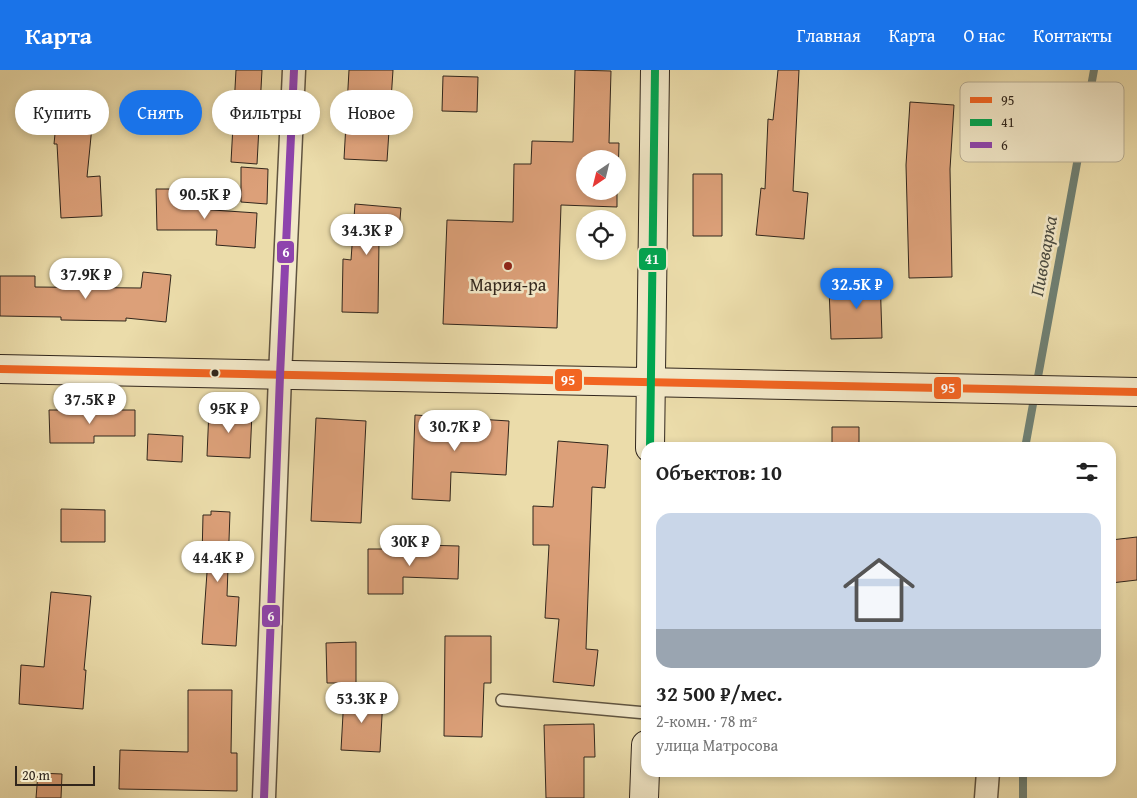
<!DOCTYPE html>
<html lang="ru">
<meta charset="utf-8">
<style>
:root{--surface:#fff;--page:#f2f2f2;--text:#222;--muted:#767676;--accent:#1a73e8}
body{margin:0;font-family:"Gentium Book Plus",serif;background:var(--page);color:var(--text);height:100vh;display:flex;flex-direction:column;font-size:19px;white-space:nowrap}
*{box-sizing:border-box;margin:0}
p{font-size:16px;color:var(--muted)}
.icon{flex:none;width:28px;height:28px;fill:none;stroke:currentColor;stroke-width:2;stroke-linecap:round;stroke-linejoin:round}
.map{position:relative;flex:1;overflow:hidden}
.side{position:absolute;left:641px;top:372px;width:475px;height:335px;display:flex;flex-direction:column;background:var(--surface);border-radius:15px;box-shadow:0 2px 8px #0003}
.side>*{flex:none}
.top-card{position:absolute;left:15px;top:20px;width:475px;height:45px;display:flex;gap:10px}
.needle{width:32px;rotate:215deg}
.tools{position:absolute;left:576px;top:80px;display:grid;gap:10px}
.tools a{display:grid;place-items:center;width:50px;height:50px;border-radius:50%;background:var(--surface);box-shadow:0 2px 8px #0003;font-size:25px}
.scale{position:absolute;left:15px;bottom:12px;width:80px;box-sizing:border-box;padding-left:5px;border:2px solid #31261c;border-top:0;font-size:14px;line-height:18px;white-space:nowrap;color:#31261c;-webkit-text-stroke:4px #f2e8c8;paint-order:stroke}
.price{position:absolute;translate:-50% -42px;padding:0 11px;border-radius:18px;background:#fff;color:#222;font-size:16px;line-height:32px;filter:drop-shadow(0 1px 2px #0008)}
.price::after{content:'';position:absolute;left:50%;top:30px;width:15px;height:11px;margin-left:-8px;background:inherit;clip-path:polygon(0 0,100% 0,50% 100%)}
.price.current{background:var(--accent);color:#fff}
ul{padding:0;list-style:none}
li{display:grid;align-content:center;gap:10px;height:265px;padding:0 15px}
li span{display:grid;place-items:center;height:155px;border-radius:15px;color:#555}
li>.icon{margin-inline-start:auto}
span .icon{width:90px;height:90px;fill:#fffc;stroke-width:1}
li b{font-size:21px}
h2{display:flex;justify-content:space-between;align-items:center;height:60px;padding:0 15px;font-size:21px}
.pill{padding:0 18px;border-radius:22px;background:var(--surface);box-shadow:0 2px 8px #0003;font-size:18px;line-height:45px}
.pill.current{background:var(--accent);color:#fff}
header{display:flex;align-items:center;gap:30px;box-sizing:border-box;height:70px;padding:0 25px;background:var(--accent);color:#fff}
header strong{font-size:24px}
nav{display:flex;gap:28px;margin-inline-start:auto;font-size:18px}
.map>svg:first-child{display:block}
</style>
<header>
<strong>Карта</strong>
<nav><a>Главная</a><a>Карта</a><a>О нас</a><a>Контакты</a></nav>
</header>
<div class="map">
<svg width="1137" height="728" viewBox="0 0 1137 728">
<rect width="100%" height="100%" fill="#ebdcaa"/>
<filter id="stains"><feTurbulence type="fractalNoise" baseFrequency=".004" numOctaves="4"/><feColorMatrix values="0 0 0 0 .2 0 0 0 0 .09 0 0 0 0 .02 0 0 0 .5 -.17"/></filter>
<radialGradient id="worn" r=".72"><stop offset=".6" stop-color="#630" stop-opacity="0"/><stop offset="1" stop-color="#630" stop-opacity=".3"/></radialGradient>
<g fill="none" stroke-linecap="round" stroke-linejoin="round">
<path stroke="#6f7f72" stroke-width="8" d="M 1025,378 L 1094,0
M 1023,728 L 1023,702"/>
</g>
<path fill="#dca079" stroke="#31261c" d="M 236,0 L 262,0 L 257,94 L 231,92 Z
M 349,0 L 393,0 L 387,91 L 344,89 Z
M 575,0 L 611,1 L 609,73 L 619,73 L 618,109 L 618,89 L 585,89 L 585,121 L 617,121 L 617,137 L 561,135 L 557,258 L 443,254 L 447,150 L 513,152 L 514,94 L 531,94 L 532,71 L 573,72 Z
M 778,0 L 799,0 L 793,121 L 808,123 L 804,169 L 756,165 L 761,118 L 765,119 L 768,49 L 773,50 Z
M 443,6 L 478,7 L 477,42 L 442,41 Z
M 59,23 L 95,26 L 87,107 L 100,106 L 102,146 L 61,148 L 57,74 L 54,74 Z
M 910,32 L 954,35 L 950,99 L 952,207 L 909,208 L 906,95 Z
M 241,97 L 268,99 L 267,134 L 241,132 Z
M 693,104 L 722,104 L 722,166 L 693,166 Z
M 156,119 L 183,119 L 183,138 L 257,143 L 255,178 L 216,175 L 217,160 L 157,160 Z
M 355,134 L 401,138 L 398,172 L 379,171 L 378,243 L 342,242 L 343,189 L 351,190 Z
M 143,202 L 171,205 L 166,252 L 126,248 L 126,251 L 61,250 L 61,247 L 0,246 L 0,206 L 35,206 L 35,217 L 141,218 Z
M 858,205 L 880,205 L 882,268 L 831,269 L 829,218 L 858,217 Z
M 209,339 L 252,342 L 250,388 L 207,386 Z
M 49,340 L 135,340 L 135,366 L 94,366 L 94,373 L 50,373 Z
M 415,345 L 509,351 L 506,405 L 451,402 L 450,431 L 412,429 Z
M 316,348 L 366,351 L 361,453 L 311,451 Z
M 832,357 L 859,357 L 859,378 L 832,378 Z
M 148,364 L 183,366 L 182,392 L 147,390 Z
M 558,371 L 608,375 L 605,418 L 592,417 L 586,579 L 598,580 L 594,616 L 553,612 L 559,549 L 545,548 L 549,475 L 533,475 L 533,436 L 553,437 Z
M 61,439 L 105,440 L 105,472 L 61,472 Z
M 211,441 L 230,442 L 227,526 L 239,527 L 236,576 L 202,574 L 208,488 L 202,488 L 203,445 L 211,445 Z
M 1137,467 L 1137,510 L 1111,513 L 1111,470 Z
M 421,475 L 459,476 L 458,509 L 403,507 L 403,524 L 368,524 L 368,479 L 421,479 Z
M 51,522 L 91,526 L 84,600 L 86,600 L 83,639 L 19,634 L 21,595 L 44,597 Z
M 445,566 L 491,566 L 491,613 L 484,613 L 482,667 L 444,666 Z
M 356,572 L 356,613 L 327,613 L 326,573 Z
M 188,620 L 232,620 L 231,683 L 237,683 L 237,721 L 119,719 L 120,680 L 188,682 Z
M 344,626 L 383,628 L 380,682 L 341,680 Z
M 594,654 L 595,687 L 584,687 L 584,728 L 546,728 L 544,655 Z
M 38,703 L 62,704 L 61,728 L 36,728 Z"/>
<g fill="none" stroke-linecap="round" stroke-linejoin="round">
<g stroke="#605440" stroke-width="14">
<path id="lane" d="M 502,630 L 646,643"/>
</g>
<g stroke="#605440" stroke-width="25">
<path id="street" d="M 264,728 L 280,306 L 294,0
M 986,728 L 988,702"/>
</g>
<g stroke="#31261c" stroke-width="30">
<path id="secondary" d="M 0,299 L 1137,322
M 650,378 L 655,0
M 644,728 L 646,675"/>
</g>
<use href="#lane" stroke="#f2e8c8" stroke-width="11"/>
<use href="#street" stroke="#f2e8c8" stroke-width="22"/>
<use href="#secondary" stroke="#f2e8c8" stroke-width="28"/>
<g stroke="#f2e8c8" stroke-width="11">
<path id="bus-1" d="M 0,299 L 1137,322"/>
</g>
<g stroke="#f2e8c8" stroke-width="11">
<path id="bus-2" d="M 650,378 L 655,0"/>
</g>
<g stroke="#f2e8c8" stroke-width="11">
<path id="bus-3" d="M 264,728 L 280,306 L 294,0"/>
</g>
<use href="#bus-1" stroke="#f26522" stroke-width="8"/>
<use href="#bus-2" stroke="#00a651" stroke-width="8"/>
<use href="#bus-3" stroke="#8e44ad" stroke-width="8"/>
</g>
<circle fill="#8f2418" stroke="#f2e8c8" stroke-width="2" cx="508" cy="196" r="5"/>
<circle fill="#31261c" stroke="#f2e8c8" stroke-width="2" cx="215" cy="303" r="4.5"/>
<g text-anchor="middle" stroke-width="5" stroke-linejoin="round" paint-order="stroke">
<g font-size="18" fill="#31261c" stroke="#f2e8c8">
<text x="508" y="221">Мария-ра</text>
</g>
<g font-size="19" font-style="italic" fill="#4b4b40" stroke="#f2e8c8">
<text transform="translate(1043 186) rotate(-80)" y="7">Пивоварка</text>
</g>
</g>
<rect x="960" y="12" width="164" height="80" rx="8" fill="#f2e8c8" stroke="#b8ae94" stroke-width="1"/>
<rect x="970" y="27" width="22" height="6" fill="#f26522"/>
<rect x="970" y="49" width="22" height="7" fill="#00a651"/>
<rect x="970" y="72" width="22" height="6" fill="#8e44ad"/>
<g font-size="14" fill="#31261c">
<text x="1001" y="35">95</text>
<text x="1001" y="57">41</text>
<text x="1001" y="80">6</text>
</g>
<g stroke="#f2e8c8" stroke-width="2">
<rect x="276" y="170" width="19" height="24" rx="5" fill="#8e44ad"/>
<rect x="638" y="177" width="29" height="24" rx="5" fill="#00a651"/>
<rect x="554" y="298" width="29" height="24" rx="5" fill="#f26522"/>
<rect x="933" y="306" width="29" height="24" rx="5" fill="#f26522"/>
<rect x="261" y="534" width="20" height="24" rx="5" fill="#8e44ad"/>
</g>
<g font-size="14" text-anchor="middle" font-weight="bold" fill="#fff">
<text x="286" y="187">6</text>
<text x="652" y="194">41</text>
<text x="568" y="315">95</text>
<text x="948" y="323">95</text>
<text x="271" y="551">6</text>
</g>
<rect width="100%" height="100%" filter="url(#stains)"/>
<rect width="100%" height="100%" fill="url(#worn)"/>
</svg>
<div class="tools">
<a><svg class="needle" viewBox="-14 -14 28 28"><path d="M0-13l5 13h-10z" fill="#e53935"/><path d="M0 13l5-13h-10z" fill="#767676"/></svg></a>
<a><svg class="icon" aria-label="locate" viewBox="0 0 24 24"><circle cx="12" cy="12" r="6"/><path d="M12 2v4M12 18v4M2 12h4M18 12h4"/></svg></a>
</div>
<div class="scale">20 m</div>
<b class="price" style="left:205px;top:150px">90.5K ₽</b>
<b class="price" style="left:367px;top:186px">34.3K ₽</b>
<b class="price" style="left:86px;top:230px">37.9K ₽</b>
<b class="price current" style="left:857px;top:240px">32.5K ₽</b>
<b class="price" style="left:90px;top:355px">37.5K ₽</b>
<b class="price" style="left:229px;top:364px">95K ₽</b>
<b class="price" style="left:455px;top:382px">30.7K ₽</b>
<b class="price" style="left:410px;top:497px">30K ₽</b>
<b class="price" style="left:218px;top:513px">44.4K ₽</b>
<b class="price" style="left:362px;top:654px">53.3K ₽</b>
<div class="top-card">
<a class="pill">Купить</a>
<a class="pill current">Снять</a>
<a class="pill">Фильтры</a>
<a class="pill">Новое</a>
</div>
<section class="side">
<h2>Объектов: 10<svg class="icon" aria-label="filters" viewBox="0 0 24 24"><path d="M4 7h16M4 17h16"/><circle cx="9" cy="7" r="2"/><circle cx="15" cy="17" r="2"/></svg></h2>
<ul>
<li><span style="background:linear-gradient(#c9d6e8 75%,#9aa5b1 0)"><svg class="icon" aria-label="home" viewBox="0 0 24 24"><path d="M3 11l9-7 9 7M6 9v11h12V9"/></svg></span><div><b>32 500 ₽/мес.</b><p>2-комн. · 78 m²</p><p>улица Матросова</p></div></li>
</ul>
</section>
</div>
